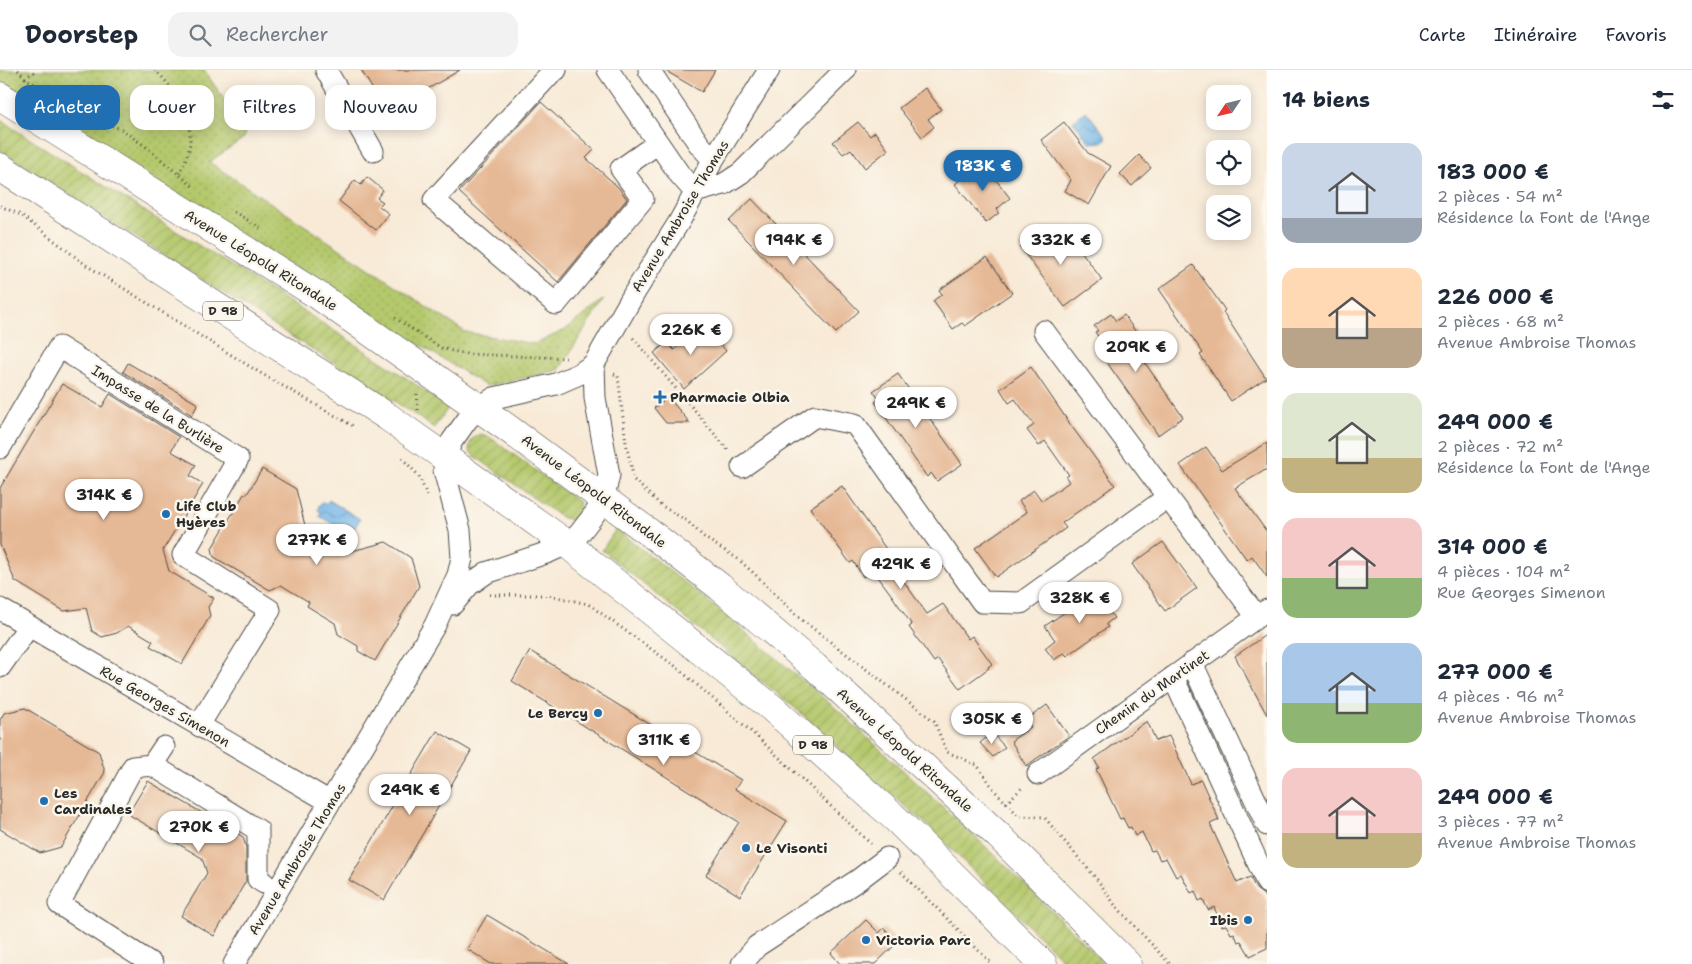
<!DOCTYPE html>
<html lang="fr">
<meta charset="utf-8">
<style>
:root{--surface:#fff;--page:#f2f2f3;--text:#1f2937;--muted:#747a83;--line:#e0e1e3;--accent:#1f6fb2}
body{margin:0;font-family:"Shantell Sans",sans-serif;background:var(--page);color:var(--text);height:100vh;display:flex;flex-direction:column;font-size:19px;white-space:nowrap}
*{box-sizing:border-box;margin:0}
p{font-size:16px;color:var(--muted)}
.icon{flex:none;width:28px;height:28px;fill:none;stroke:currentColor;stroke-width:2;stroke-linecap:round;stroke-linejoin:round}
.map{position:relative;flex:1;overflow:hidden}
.details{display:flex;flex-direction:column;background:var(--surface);width:425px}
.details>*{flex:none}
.guide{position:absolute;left:15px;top:15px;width:475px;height:45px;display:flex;gap:10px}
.needle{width:32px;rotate:235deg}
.fabs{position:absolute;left:1206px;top:15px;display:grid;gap:10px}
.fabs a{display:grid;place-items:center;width:45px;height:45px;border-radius:10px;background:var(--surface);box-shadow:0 2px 12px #0003;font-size:25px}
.price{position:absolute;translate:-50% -42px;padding:0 11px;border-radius:18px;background:#fff;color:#222;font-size:16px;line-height:32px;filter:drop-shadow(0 1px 2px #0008)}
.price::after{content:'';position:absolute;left:50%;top:30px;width:15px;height:11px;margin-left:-8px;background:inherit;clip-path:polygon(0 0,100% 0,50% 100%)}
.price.current{background:var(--accent);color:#fff}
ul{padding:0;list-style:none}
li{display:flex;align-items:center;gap:15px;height:125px;padding:0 15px}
li span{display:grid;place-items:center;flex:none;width:140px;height:100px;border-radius:15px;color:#555}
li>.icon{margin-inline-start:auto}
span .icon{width:60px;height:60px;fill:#fffc;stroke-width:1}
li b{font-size:21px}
h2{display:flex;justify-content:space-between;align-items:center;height:60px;padding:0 15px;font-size:21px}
.pill{padding:0 18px;border-radius:15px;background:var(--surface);box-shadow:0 2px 12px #0003;font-size:18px;line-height:45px}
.pill.current{background:var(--accent);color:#fff}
header{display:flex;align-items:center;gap:30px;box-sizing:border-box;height:70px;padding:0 25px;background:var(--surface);border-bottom:1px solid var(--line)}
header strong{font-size:24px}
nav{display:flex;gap:28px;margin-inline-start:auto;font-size:18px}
.search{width:350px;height:45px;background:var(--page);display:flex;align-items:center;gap:12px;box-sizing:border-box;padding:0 18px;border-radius:15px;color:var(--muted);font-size:19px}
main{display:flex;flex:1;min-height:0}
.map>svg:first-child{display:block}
</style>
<header>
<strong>Doorstep</strong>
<div class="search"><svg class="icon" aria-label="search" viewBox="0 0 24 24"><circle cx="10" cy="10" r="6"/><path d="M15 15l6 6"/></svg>Rechercher</div>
<nav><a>Carte</a><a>Itinéraire</a><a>Favoris</a></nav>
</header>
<main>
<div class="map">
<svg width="1267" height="894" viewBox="0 0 1267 894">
<defs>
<pattern id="grass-dots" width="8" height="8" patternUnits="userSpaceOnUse" patternTransform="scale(1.25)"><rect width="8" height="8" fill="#b4c86c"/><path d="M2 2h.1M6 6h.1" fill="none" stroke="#9bac5e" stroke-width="1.8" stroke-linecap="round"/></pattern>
<pattern id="garden-furrows" width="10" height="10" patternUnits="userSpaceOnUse" patternTransform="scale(1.25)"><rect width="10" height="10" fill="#b4c86c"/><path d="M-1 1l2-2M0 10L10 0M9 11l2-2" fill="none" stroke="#9bac5e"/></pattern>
<pattern id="water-waves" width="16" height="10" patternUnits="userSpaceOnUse" patternTransform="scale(1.25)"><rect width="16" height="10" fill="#74b6e9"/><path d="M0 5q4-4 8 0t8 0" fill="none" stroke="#5f94bd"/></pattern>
</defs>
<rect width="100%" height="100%" fill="#fbf7ec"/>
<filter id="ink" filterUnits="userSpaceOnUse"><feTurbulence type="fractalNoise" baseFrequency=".02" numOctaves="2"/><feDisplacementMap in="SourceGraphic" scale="10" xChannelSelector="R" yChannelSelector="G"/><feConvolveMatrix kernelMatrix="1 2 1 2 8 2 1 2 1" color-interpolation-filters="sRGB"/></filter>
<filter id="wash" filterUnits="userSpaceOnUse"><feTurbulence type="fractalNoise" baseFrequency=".0096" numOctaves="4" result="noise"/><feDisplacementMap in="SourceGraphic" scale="20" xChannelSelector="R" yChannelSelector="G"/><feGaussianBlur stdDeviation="1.12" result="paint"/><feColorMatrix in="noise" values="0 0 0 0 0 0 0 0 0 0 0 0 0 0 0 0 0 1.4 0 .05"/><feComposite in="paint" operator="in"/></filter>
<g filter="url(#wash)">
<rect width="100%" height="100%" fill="#f8ead7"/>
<path fill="url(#grass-dots)" stroke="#707a4c" d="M 0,0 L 204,0 L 245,60 L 244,68 L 209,92 L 465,262 L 535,274 L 565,260 L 604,229 L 559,300 L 486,316 L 0,14 Z"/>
<path fill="url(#garden-furrows)" stroke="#707a4c" d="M 0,50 L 330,258 L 411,311 L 448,338 L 434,358 L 378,320 L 284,262 L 0,80 Z
M 480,364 L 488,366 L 579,432 L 580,439 L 577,446 L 570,450 L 561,447 L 473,385 L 469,380 C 470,371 472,367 480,364 Z
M 616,459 L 717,538 L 840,642 L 997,787 L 1105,894 L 1067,894 L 922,750 L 882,718 L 801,643 L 602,480 Z"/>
<path fill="url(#water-waves)" stroke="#50708a" d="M 1086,41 L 1106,66 L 1106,69 L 1101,72 L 1090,73 L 1073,51 Z
M 329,430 L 360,449 L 351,464 L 319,446 L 321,443 L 318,440 L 319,435 L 322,433 L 327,433 Z"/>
<g id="blocks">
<path fill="#e6b996" d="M 361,0 L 460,0 L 387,43 Z
M 664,0 L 715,0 L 702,22 Z
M 925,18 L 941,39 L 928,49 L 934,57 L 922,67 L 899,38 Z
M 541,32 L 594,80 L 586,88 L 619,118 L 627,129 L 558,212 L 459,122 Z
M 858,52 L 870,66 L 875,62 L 888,80 L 865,98 L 851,79 L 843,84 L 833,72 Z
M 1064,52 L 1088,83 L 1111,96 L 1089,135 L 1065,121 L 1071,110 L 1041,70 Z
M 1139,85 L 1151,98 L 1132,116 L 1120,104 Z
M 983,93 L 1010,128 L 997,139 L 999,143 L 986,153 L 955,114 Z
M 367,107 L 383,120 L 377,128 L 383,132 L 379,136 L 389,144 L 376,160 L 339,131 L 355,110 L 361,115 Z
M 752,129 L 859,241 L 836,263 L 729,151 Z
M 1048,157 L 1061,174 L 1071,167 L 1102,210 L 1065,237 L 1020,177 Z
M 987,187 L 1012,223 L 965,256 L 962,253 L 953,259 L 933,231 L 942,224 L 939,220 Z
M 1193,195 L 1225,240 L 1223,242 L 1266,308 L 1231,331 L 1200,285 L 1203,283 L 1159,219 Z
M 1111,244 L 1116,251 L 1124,245 L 1140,268 L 1134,272 L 1148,292 L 1145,293 L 1183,347 L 1158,365 L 1101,284 L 1107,279 L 1095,262 L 1098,261 L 1094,256 Z
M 703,254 L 726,281 L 684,319 L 654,283 L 667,272 L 674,280 Z
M 128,293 L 198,334 L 192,345 L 123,302 Z
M 1031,297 L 1072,357 L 1115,415 L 1062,453 L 1066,458 L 996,507 L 975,478 L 1027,442 L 1019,431 L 1034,420 L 1042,431 L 1069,412 L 1066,407 L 1069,405 L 1045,371 L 1039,376 L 1027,360 L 1034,355 L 1015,329 L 1009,333 L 1000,319 Z
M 898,304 L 962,394 L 937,411 L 931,403 L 927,407 L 875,332 L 879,329 L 873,321 Z
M 62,314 L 102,337 L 110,324 L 179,367 L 171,381 L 196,395 L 190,406 L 203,414 L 163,480 L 169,501 L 214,528 L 208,537 L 210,546 L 182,594 L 150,576 L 153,571 L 128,556 L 117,563 L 102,567 L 92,561 L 86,538 L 64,541 L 15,511 L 0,475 L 0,418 Z
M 668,327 L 690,353 L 666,353 L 654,338 Z
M 1267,373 L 1267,399 L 1235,418 L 1267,462 L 1267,507 L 1252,486 L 1247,490 L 1180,395 L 1206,377 L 1222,400 Z
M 262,399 L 296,419 L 308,468 L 337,485 L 386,472 L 411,488 L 419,516 L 375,591 L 358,581 L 358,576 L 338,564 L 335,553 L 307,536 L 309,532 L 281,515 L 270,520 L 214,487 L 212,478 L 244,424 L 247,424 Z
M 842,416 L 886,479 L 882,481 L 927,544 L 943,534 L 968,569 L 972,566 L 992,594 L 988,597 L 989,598 L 960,619 L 938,589 L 934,592 L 909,557 L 912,555 L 890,523 L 873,500 L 863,507 L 853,491 L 850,493 L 810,438 Z
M 1163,472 L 1197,518 L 1165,541 L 1132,494 Z
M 1102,516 L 1112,530 L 1105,535 L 1114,548 L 1106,554 L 1108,557 L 1067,586 L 1064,583 L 1054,590 L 1045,578 L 1055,570 L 1045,556 Z
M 1267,564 L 1267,645 L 1235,586 Z
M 530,581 L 741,710 L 735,719 L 787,751 L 740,826 L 706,805 L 739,752 L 512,611 Z
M 1047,635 L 1069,666 L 1026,696 L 1011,671 L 1031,657 L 1026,650 Z
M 25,638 L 99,682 L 105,702 L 61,777 L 40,783 L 0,759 L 0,650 L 4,643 Z
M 1147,651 L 1156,671 L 1169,666 L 1191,714 L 1201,710 L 1219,750 L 1210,754 L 1237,813 L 1250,807 L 1256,819 L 1264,825 L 1267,832 L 1267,878 L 1250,886 L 1241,871 L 1238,872 L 1234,863 L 1231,864 L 1226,855 L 1222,856 L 1214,837 L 1208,840 L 1203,829 L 1199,831 L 1195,821 L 1191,823 L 1181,804 L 1176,807 L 1166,788 L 1160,790 L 1155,780 L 1151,781 L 1142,762 L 1135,766 L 1131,757 L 1128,758 L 1123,748 L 1120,749 L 1096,699 L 1099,698 L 1094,689 Z
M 437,661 L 471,681 L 384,830 L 349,810 Z
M 992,663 L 1005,677 L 993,687 L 980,673 Z
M 148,711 L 243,767 L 246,777 L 246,811 L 214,866 L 181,846 L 207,803 L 202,788 L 128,744 Z
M 487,845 L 569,894 L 491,894 L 467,879 Z
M 866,850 L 879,863 L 884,858 L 898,872 L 875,894 L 840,894 L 831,883 Z"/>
</g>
</g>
<g filter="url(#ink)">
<use href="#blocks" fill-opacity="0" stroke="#4a4845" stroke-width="1"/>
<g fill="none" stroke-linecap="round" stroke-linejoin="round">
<g stroke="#4a4845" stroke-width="23">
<path id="minor" d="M 326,0 L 373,81
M 556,0 L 551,3 L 434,130 L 556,234 L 643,129 L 621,99 L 658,73
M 608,0 L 680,105 L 695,122 L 724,114 L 741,103 L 845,0
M 649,0 L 699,74 L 713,90
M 1044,261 L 1257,547
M 0,378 L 59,277 L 238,389 L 183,485 L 270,540 L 199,655
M 742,397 L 815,346 L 855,354 L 982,532 L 1021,533 L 1168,427
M 453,534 L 469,515 L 486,503 L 549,482 L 567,474 L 579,464 L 596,442 L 604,427 L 609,405 L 595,328 L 594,294
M 0,539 L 330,732
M 1192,593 L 1267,755
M 0,597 L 29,556
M 1173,607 L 1267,813
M 164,677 L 152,695 L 258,760 L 258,809 L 264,813
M 1038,704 L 1267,540
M 152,894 L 59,834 L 133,697 L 152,695
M 234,894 L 435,555 L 458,505 L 462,488 L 460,460 L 444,400 L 445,386 L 452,371 L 467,350 L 479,337 L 494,328 L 556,314 L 579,304 L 594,294 L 635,222 L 679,152 L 713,90 L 769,0
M 742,894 L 757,876 L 858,810 L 887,788"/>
</g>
<g stroke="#4a4845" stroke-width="29">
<path id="highway" d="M 0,26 L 319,226 L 506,357 L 658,469 L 720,517 L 815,597 L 999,766 L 1127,894
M 0,97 L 388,347 L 567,474 L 772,638 L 896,749 L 1043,894"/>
</g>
<path stroke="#4a4845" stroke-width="3" stroke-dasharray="1 4" stroke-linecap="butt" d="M 18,0 L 25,8 L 85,45 L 121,59 L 146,77 L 195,118
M 155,0 C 176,19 197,53 188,83 C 186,90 182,97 179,104
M 25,8 L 37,0
M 0,136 L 21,145 L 86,195 L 262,304 L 355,357
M 234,142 L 251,152 L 263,160
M 395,248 L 443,279 L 467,284 L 566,288
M 633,268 L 729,381
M 614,304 L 618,306 L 626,373 L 634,410 L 662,436 L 687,451 L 705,468 L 738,489 L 759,508 L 798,547 L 934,651 L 947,682 L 977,695 L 995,721 L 1019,746 L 1044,747 L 1099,812 L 1115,835 L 1170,894
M 417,324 L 418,340
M 402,388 L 419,406 L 428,428
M 490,525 L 548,525 L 588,534 L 675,596 L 753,663 L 871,774
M 1006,733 L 1024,716
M 901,802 L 992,894"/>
<use href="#minor" stroke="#fff" stroke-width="21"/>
<use href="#highway" stroke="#fff" stroke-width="28"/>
</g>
</g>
<g fill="#1f6fb2" stroke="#fbf7ec" stroke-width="2">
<path d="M657.5 319.5h5v5h5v5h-5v5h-5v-5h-5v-5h5z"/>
<circle cx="166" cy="444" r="5"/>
<circle cx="598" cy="643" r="5"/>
<circle cx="44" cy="731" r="5"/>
<circle cx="746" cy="778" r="5"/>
<circle cx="1248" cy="850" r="5"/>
<circle cx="866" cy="870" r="5"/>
</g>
<g text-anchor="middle" stroke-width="5" stroke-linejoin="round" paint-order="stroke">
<g fill="#fbf7ec" stroke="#696865" stroke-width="1">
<rect x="203" y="231.5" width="40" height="19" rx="4"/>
<rect x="793" y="665.5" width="40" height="19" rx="4"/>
</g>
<g font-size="12" font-weight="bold" fill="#2b2b2b">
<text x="223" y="245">D 98</text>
<text x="813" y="679">D 98</text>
</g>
<g font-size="14" fill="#2b2b2b" stroke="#fbf7ec">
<text transform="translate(680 146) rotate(-59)" y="5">Avenue Ambroise Thomas</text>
<text transform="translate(261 190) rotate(32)" y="5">Avenue Léopold Ritondale</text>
<text transform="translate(158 339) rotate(32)" y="5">Impasse de la Burlière</text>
<text transform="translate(594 421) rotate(37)" y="5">Avenue Léopold Ritondale</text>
<text transform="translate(1152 622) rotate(-35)" y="5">Chemin du Martinet</text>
<text transform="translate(165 636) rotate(30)" y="5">Rue Georges Simenon</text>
<text transform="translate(905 680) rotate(42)" y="5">Avenue Léopold Ritondale</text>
<text transform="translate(297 789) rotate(-59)" y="5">Avenue Ambroise Thomas</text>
</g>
<g font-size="14" font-weight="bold" fill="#2b2b2b" stroke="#fbf7ec" text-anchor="start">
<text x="670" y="332">Pharmacie Olbia</text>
<text x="176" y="441">Life Club<tspan x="176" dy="16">Hyères</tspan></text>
<text x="588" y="648" text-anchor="end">Le Bercy</text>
<text x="54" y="728">Les<tspan x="54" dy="16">Cardinales</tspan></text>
<text x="756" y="783">Le Visonti</text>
<text x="1238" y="855" text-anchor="end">Ibis</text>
<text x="876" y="875">Victoria Parc</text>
</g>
</g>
</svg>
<div class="fabs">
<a><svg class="needle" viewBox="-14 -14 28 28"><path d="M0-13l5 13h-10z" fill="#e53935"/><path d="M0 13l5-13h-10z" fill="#747a83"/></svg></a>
<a><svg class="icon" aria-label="locate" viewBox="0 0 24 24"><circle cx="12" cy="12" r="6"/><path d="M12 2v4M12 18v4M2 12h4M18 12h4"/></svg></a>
<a><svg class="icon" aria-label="layers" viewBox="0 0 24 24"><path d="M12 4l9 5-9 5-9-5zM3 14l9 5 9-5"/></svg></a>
</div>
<b class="price current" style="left:983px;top:122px">183K €</b>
<b class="price" style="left:794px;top:196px">194K €</b>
<b class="price" style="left:1061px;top:196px">332K €</b>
<b class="price" style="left:691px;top:286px">226K €</b>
<b class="price" style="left:1136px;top:303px">209K €</b>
<b class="price" style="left:916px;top:359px">249K €</b>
<b class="price" style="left:104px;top:451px">314K €</b>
<b class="price" style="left:317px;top:496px">277K €</b>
<b class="price" style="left:901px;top:520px">429K €</b>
<b class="price" style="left:1080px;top:554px">328K €</b>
<b class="price" style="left:992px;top:675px">305K €</b>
<b class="price" style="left:664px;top:696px">311K €</b>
<b class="price" style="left:410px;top:746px">249K €</b>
<b class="price" style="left:199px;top:783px">270K €</b>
<div class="guide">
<a class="pill current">Acheter</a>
<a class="pill">Louer</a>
<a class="pill">Filtres</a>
<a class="pill">Nouveau</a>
</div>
</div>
<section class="details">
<h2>14 biens<svg class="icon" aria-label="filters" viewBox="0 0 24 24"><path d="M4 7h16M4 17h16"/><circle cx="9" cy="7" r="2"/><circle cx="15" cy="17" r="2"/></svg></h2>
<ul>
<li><span style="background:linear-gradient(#c9d6e8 75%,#9aa5b1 0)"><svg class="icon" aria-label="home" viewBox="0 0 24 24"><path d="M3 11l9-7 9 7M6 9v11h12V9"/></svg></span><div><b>183 000 €</b><p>2 pièces · 54 m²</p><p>Résidence la Font de l'Ange</p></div></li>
<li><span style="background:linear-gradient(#ffd9b3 60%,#b9a48a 0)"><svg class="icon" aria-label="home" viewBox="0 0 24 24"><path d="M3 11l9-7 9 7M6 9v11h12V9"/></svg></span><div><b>226 000 €</b><p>2 pièces · 68 m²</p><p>Avenue Ambroise Thomas</p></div></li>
<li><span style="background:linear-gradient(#dfe7d0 65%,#c2b280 0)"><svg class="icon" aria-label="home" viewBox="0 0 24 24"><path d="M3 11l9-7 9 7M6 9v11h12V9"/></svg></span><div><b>249 000 €</b><p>2 pièces · 72 m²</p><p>Résidence la Font de l'Ange</p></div></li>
<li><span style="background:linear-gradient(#f6c9c9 60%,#8fb573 0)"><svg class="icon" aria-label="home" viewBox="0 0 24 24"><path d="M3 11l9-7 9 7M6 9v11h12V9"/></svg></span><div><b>314 000 €</b><p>4 pièces · 104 m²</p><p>Rue Georges Simenon</p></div></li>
<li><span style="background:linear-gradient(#a9c7e8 60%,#8fb573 0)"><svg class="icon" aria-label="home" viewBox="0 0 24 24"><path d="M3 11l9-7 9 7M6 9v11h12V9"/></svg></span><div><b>277 000 €</b><p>4 pièces · 96 m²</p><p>Avenue Ambroise Thomas</p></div></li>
<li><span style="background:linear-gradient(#f6c9c9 65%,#c2b280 0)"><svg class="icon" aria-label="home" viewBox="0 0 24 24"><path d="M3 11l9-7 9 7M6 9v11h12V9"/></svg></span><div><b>249 000 €</b><p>3 pièces · 77 m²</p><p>Avenue Ambroise Thomas</p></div></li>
</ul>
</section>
</main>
